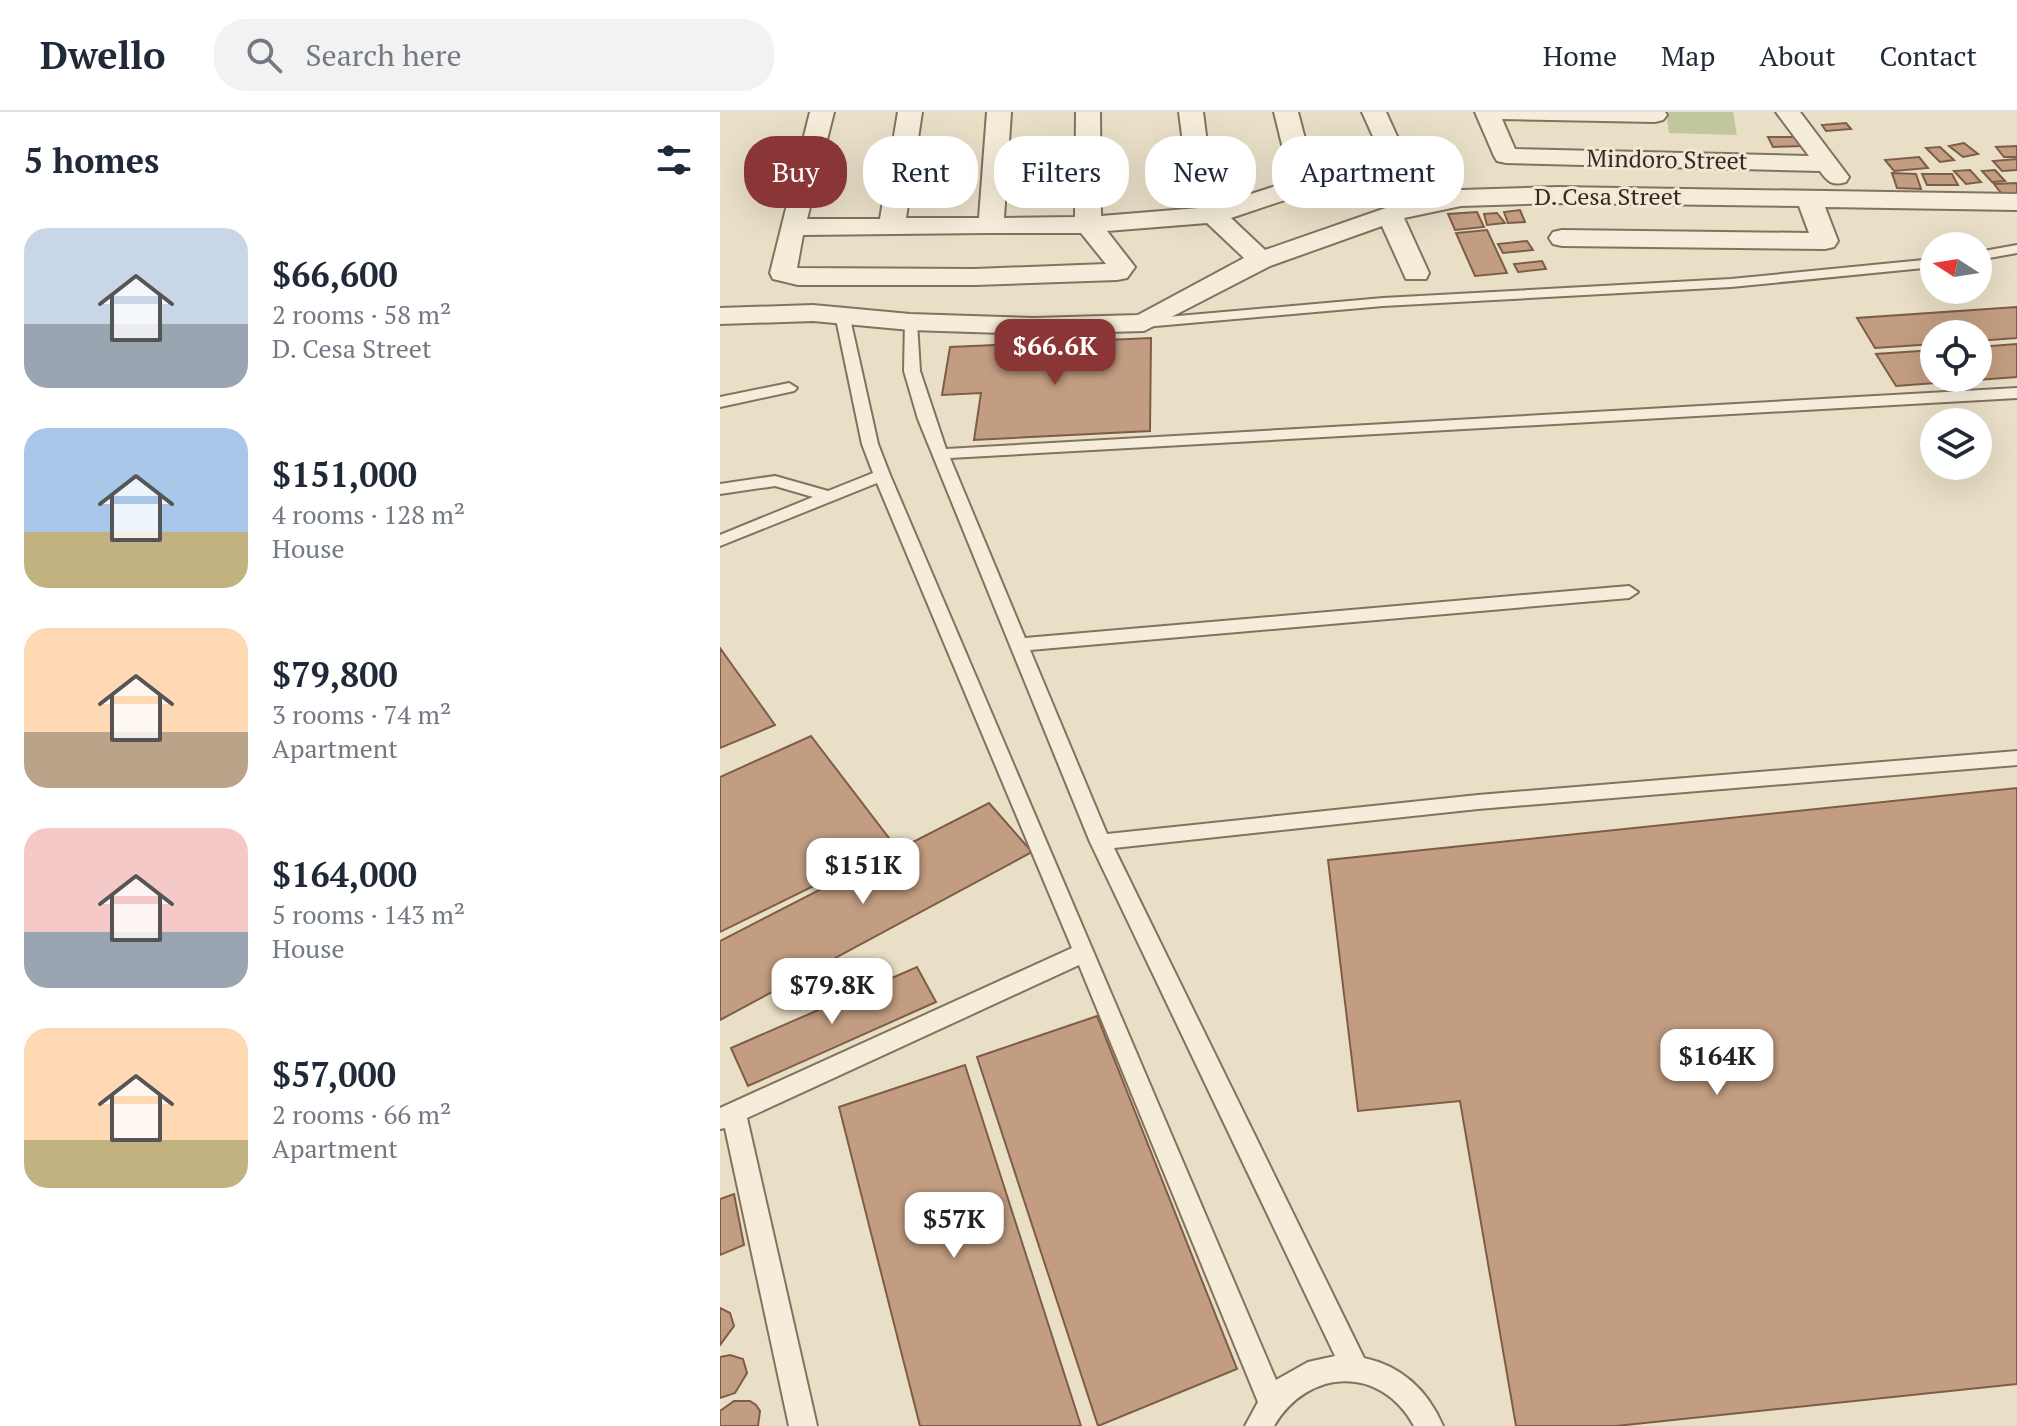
<!DOCTYPE html>
<meta charset="utf-8">
<style>
:root{--surface:#fff;--page:#f2f2f3;--text:#1f2937;--muted:#747a83;--line:#e0e1e3;--accent:#8a3636}
body{margin:0;font-family:"PT Serif",serif;background:var(--page);color:var(--text);height:100vh;display:flex;flex-direction:column;font-size:30px;white-space:nowrap}
*{box-sizing:border-box;margin:0}
p{font-size:26px;color:var(--muted)}
.icon{flex:none;width:44px;height:44px;fill:none;stroke:currentColor;stroke-width:2;stroke-linecap:round;stroke-linejoin:round}
.map{position:relative;flex:1;overflow:hidden}
.side{display:flex;flex-direction:column;background:var(--surface);width:720px}
.side>*{flex:none}
.top-card{position:absolute;left:24px;top:24px;width:760px;height:72px;display:flex;gap:16px}
.needle{width:52px;rotate:282deg}
.tools{position:absolute;left:1200px;top:120px;display:grid;gap:16px}
.tools a{display:grid;place-items:center;width:72px;height:72px;border-radius:50%;background:var(--surface);box-shadow:0 8px 32px #0002;font-size:40px}
.price{position:absolute;translate:-50% -68px;padding:0 18px;border-radius:16px;background:#fff;color:#222;font-size:26px;line-height:52px;filter:drop-shadow(0 2px 4px #0008)}
.price::after{content:'';position:absolute;left:50%;top:48px;width:24px;height:18px;margin-left:-12px;background:inherit;clip-path:polygon(0 0,100% 0,50% 100%)}
.price.active{background:var(--accent);color:#fff}
ul{padding:0;list-style:none}
li{display:flex;align-items:center;gap:24px;height:200px;padding:0 24px}
li span{display:grid;place-items:center;flex:none;width:224px;height:160px;border-radius:24px;color:#555}
li>.icon{margin-inline-start:auto}
span .icon{width:96px;height:96px;fill:#fffc;stroke-width:1}
li b{font-size:34px}
h2{display:flex;justify-content:space-between;align-items:center;height:96px;padding:0 24px;font-size:34px}
.chip{padding:0 28px;border-radius:32px;background:var(--surface);box-shadow:0 8px 32px #0002;font-size:28px;line-height:72px}
.chip.active{background:var(--accent);color:#fff}
header{display:flex;align-items:center;gap:48px;box-sizing:border-box;height:112px;padding:0 40px;background:var(--surface);border-bottom:2px solid var(--line)}
header strong{font-size:38px}
nav{display:flex;gap:44px;margin-inline-start:auto;font-size:28px}
.search{width:560px;height:72px;background:var(--page);display:flex;align-items:center;gap:20px;box-sizing:border-box;padding:0 28px;border-radius:32px;color:var(--muted);font-size:30px}
main{display:flex;flex:1;min-height:0}
.map>svg:first-child{display:block}
</style>
<header>
<strong>Dwello</strong>
<div class="search"><svg class="icon" aria-label="search" viewBox="0 0 24 24"><circle cx="10" cy="10" r="6"/><path d="M15 15l6 6"/></svg>Search here</div>
<nav><a>Home</a><a>Map</a><a>About</a><a>Contact</a></nav>
</header>
<main>
<section class="side">
<h2>5 homes<svg class="icon" aria-label="filters" viewBox="0 0 24 24"><path d="M4 7h16M4 17h16"/><circle cx="9" cy="7" r="2"/><circle cx="15" cy="17" r="2"/></svg></h2>
<ul>
<li><span style="background:linear-gradient(#c9d6e8 60%,#9aa5b1 0)"><svg class="icon" aria-label="home" viewBox="0 0 24 24"><path d="M3 11l9-7 9 7M6 9v11h12V9"/></svg></span><div><b>$66,600</b><p>2 rooms · 58 m²</p><p>D. Cesa Street</p></div></li>
<li><span style="background:linear-gradient(#a9c7e8 65%,#c2b280 0)"><svg class="icon" aria-label="home" viewBox="0 0 24 24"><path d="M3 11l9-7 9 7M6 9v11h12V9"/></svg></span><div><b>$151,000</b><p>4 rooms · 128 m²</p><p>House</p></div></li>
<li><span style="background:linear-gradient(#ffd9b3 65%,#b9a48a 0)"><svg class="icon" aria-label="home" viewBox="0 0 24 24"><path d="M3 11l9-7 9 7M6 9v11h12V9"/></svg></span><div><b>$79,800</b><p>3 rooms · 74 m²</p><p>Apartment</p></div></li>
<li><span style="background:linear-gradient(#f6c9c9 65%,#9aa5b1 0)"><svg class="icon" aria-label="home" viewBox="0 0 24 24"><path d="M3 11l9-7 9 7M6 9v11h12V9"/></svg></span><div><b>$164,000</b><p>5 rooms · 143 m²</p><p>House</p></div></li>
<li><span style="background:linear-gradient(#ffd9b3 70%,#c2b280 0)"><svg class="icon" aria-label="home" viewBox="0 0 24 24"><path d="M3 11l9-7 9 7M6 9v11h12V9"/></svg></span><div><b>$57,000</b><p>2 rooms · 66 m²</p><p>Apartment</p></div></li>
</ul>
</section>
<div class="map">
<svg width="1297" height="1314" viewBox="0 0 1297 1314">
<rect width="100%" height="100%" fill="#e9dfc7"/>
<path fill="#c1c69c" d="M 946,0 L 1013,0 L 1017,23 L 949,21 Z"/>
<path fill="#c29d81" stroke="#7e5d47" stroke-width="2" d="M 1126,11 L 1131,17 L 1106,19 L 1102,13 Z
M 1048,25 L 1077,25 L 1082,34 L 1053,35 Z
M 1244,31 L 1258,42 L 1243,45 L 1229,34 Z
M 1297,34 L 1297,45 L 1284,45 L 1276,35 Z
M 1220,35 L 1234,48 L 1220,50 L 1206,36 Z
M 1199,45 L 1208,56 L 1174,59 L 1165,48 Z
M 1297,47 L 1297,58 L 1282,59 L 1273,49 Z
M 1250,58 L 1261,70 L 1246,72 L 1234,59 Z
M 1275,58 L 1285,69 L 1272,70 L 1262,59 Z
M 1172,61 L 1196,62 L 1201,77 L 1177,76 Z
M 1202,62 L 1232,62 L 1238,73 L 1207,73 Z
M 1297,71 L 1297,81 L 1281,81 L 1274,72 Z
M 800,98 L 805,110 L 788,111 L 784,100 Z
M 757,100 L 764,115 L 735,118 L 728,102 Z
M 777,101 L 785,111 L 767,113 L 764,102 Z
M 767,118 L 787,161 L 755,164 L 736,121 Z
M 807,129 L 813,138 L 783,141 L 778,132 Z
M 822,149 L 826,157 L 798,160 L 794,152 Z
M 1297,195 L 1297,226 L 1258,229 L 1258,222 L 1214,222 L 1214,232 L 1155,236 L 1137,206 Z
M 431,226 L 430,319 L 254,328 L 261,281 L 222,283 L 230,235 Z
M 1297,232 L 1297,265 L 1176,274 L 1156,242 L 1214,238 L 1214,266 L 1258,266 L 1258,235 Z
M 0,536 L 55,613 L 0,636 Z
M 91,624 L 175,734 L 0,820 L 0,665 Z
M 1297,676 L 1297,1272 L 896,1314 L 796,1314 L 740,989 L 638,999 L 608,748 Z
M 269,691 L 312,740 L 0,908 L 0,829 Z
M 197,855 L 216,890 L 28,974 L 11,936 Z
M 377,904 L 517,1257 L 378,1314 L 257,945 Z
M 245,953 L 361,1314 L 200,1314 L 119,995 Z
M 14,1082 L 24,1133 L 0,1143 L 0,1087 Z
M 0,1196 L 10,1201 L 14,1214 L 0,1233 Z
M 10,1243 L 23,1247 L 27,1261 L 15,1281 L 0,1286 L 0,1245 Z
M 14,1289 L 30,1289 L 36,1293 L 40,1299 L 38,1314 L 0,1314 L 0,1299 Z"/>
<g fill="none" stroke-linecap="round" stroke-linejoin="round">
<g stroke="#82725e" stroke-width="4">
<path id="service" d="M 1297,133 L 1297,141 L 1258,148 L 1258,140 Z
M 1214,147 L 1214,155 L 1011,175 L 663,194 L 424,215 L 417,211 L 424,207 L 663,186 L 1011,167 Z
M 122,198 L 129,202 L 158,332 L 170,363 L 556,1268 L 588,1250 L 615,1244 L 370,730 L 198,307 L 184,259 L 185,207 L 190,206 L 197,210 L 200,259 L 226,337 L 1297,276 L 1297,286 L 230,346 L 305,526 L 909,474 L 918,480 L 909,486 L 310,538 L 387,722 L 758,683 L 1297,639 L 1297,653 L 758,697 L 394,736 L 644,1246 C 682,1254 708,1279 723,1314 L 694,1314 C 661,1253 588,1256 554,1314 L 525,1314 L 538,1290 L 359,853 L 27,1006 L 97,1314 L 69,1314 L 5,1016 L 0,1017 L 0,996 L 352,836 L 157,371 L 0,434 L 0,423 L 93,385 L 55,374 L 0,382 L 0,372 L 55,364 L 108,379 L 153,361 L 142,332 L 115,202 Z
M 69,271 L 77,276 L 74,279 L 0,295 L 0,285 Z"/>
</g>
<g stroke="#82725e" stroke-width="4">
<path id="minor" d="M 90,0 L 114,0 L 87,107 L 160,107 L 178,0 L 202,0 L 186,106 L 259,106 L 267,0 L 291,0 L 284,106 L 355,105 L 356,0 L 380,0 L 381,104 L 479,96 L 464,39 L 459,0 L 483,0 L 488,39 L 503,91 L 571,69 L 554,0 L 578,0 L 594,62 L 660,40 L 642,0 L 666,0 L 681,33 L 699,28 L 708,30 L 711,35 L 708,40 L 511,106 L 545,138 L 683,90 L 741,78 L 838,75 L 1297,82 L 1297,98 L 1105,95 L 1118,129 L 1114,135 L 1105,137 L 842,134 L 833,132 L 829,126 L 833,120 L 842,118 L 1089,121 L 1079,94 L 838,91 L 741,94 L 684,106 L 709,161 L 706,167 L 686,167 L 662,114 L 550,154 L 424,219 L 314,222 L 190,218 L 93,209 L 0,212 L 0,196 L 93,193 L 190,202 L 314,206 L 418,203 L 524,146 L 487,111 L 387,119 L 415,155 L 407,166 L 397,168 L 255,173 L 78,173 L 53,167 L 50,161 ZM 266,121 L 361,121 L 386,152 L 255,157 L 77,156 L 83,123 Z
M 755,0 L 945,0 L 947,3 L 943,8 L 935,10 L 782,7 L 795,37 L 1089,44 L 1056,0 L 1080,0 L 1129,65 L 1126,70 C 1112,74 1108,70 1100,59 L 786,51 L 777,49 L 774,44 Z"/>
</g>
<use href="#service" fill="#f5ecd9" fill-rule="evenodd"/>
<use href="#minor" fill="#f5ecd9" fill-rule="evenodd"/>
</g>
<g text-anchor="middle" stroke-width="6" stroke-linejoin="round" paint-order="stroke">
<g font-size="24" fill="#342a20" stroke="#f1e9d5">
<text transform="translate(947 48) rotate(1)" y="8">Mindoro Street</text>
<text x="888" y="93">D. Cesa Street</text>
</g>
</g>
</svg>
<div class="tools">
<a><svg class="needle" viewBox="-14 -14 28 28"><path d="M0-13l5 13h-10z" fill="#e53935"/><path d="M0 13l5-13h-10z" fill="#747a83"/></svg></a>
<a><svg class="icon" aria-label="locate" viewBox="0 0 24 24"><circle cx="12" cy="12" r="6"/><path d="M12 2v4M12 18v4M2 12h4M18 12h4"/></svg></a>
<a><svg class="icon" aria-label="layers" viewBox="0 0 24 24"><path d="M12 4l9 5-9 5-9-5zM3 14l9 5 9-5"/></svg></a>
</div>
<b class="price active" style="left:335px;top:275px">$66.6K</b>
<b class="price" style="left:143px;top:794px">$151K</b>
<b class="price" style="left:112px;top:914px">$79.8K</b>
<b class="price" style="left:997px;top:985px">$164K</b>
<b class="price" style="left:234px;top:1148px">$57K</b>
<div class="top-card">
<a class="chip active">Buy</a>
<a class="chip">Rent</a>
<a class="chip">Filters</a>
<a class="chip">New</a>
<a class="chip">Apartment</a>
</div>
</div>
</main>
